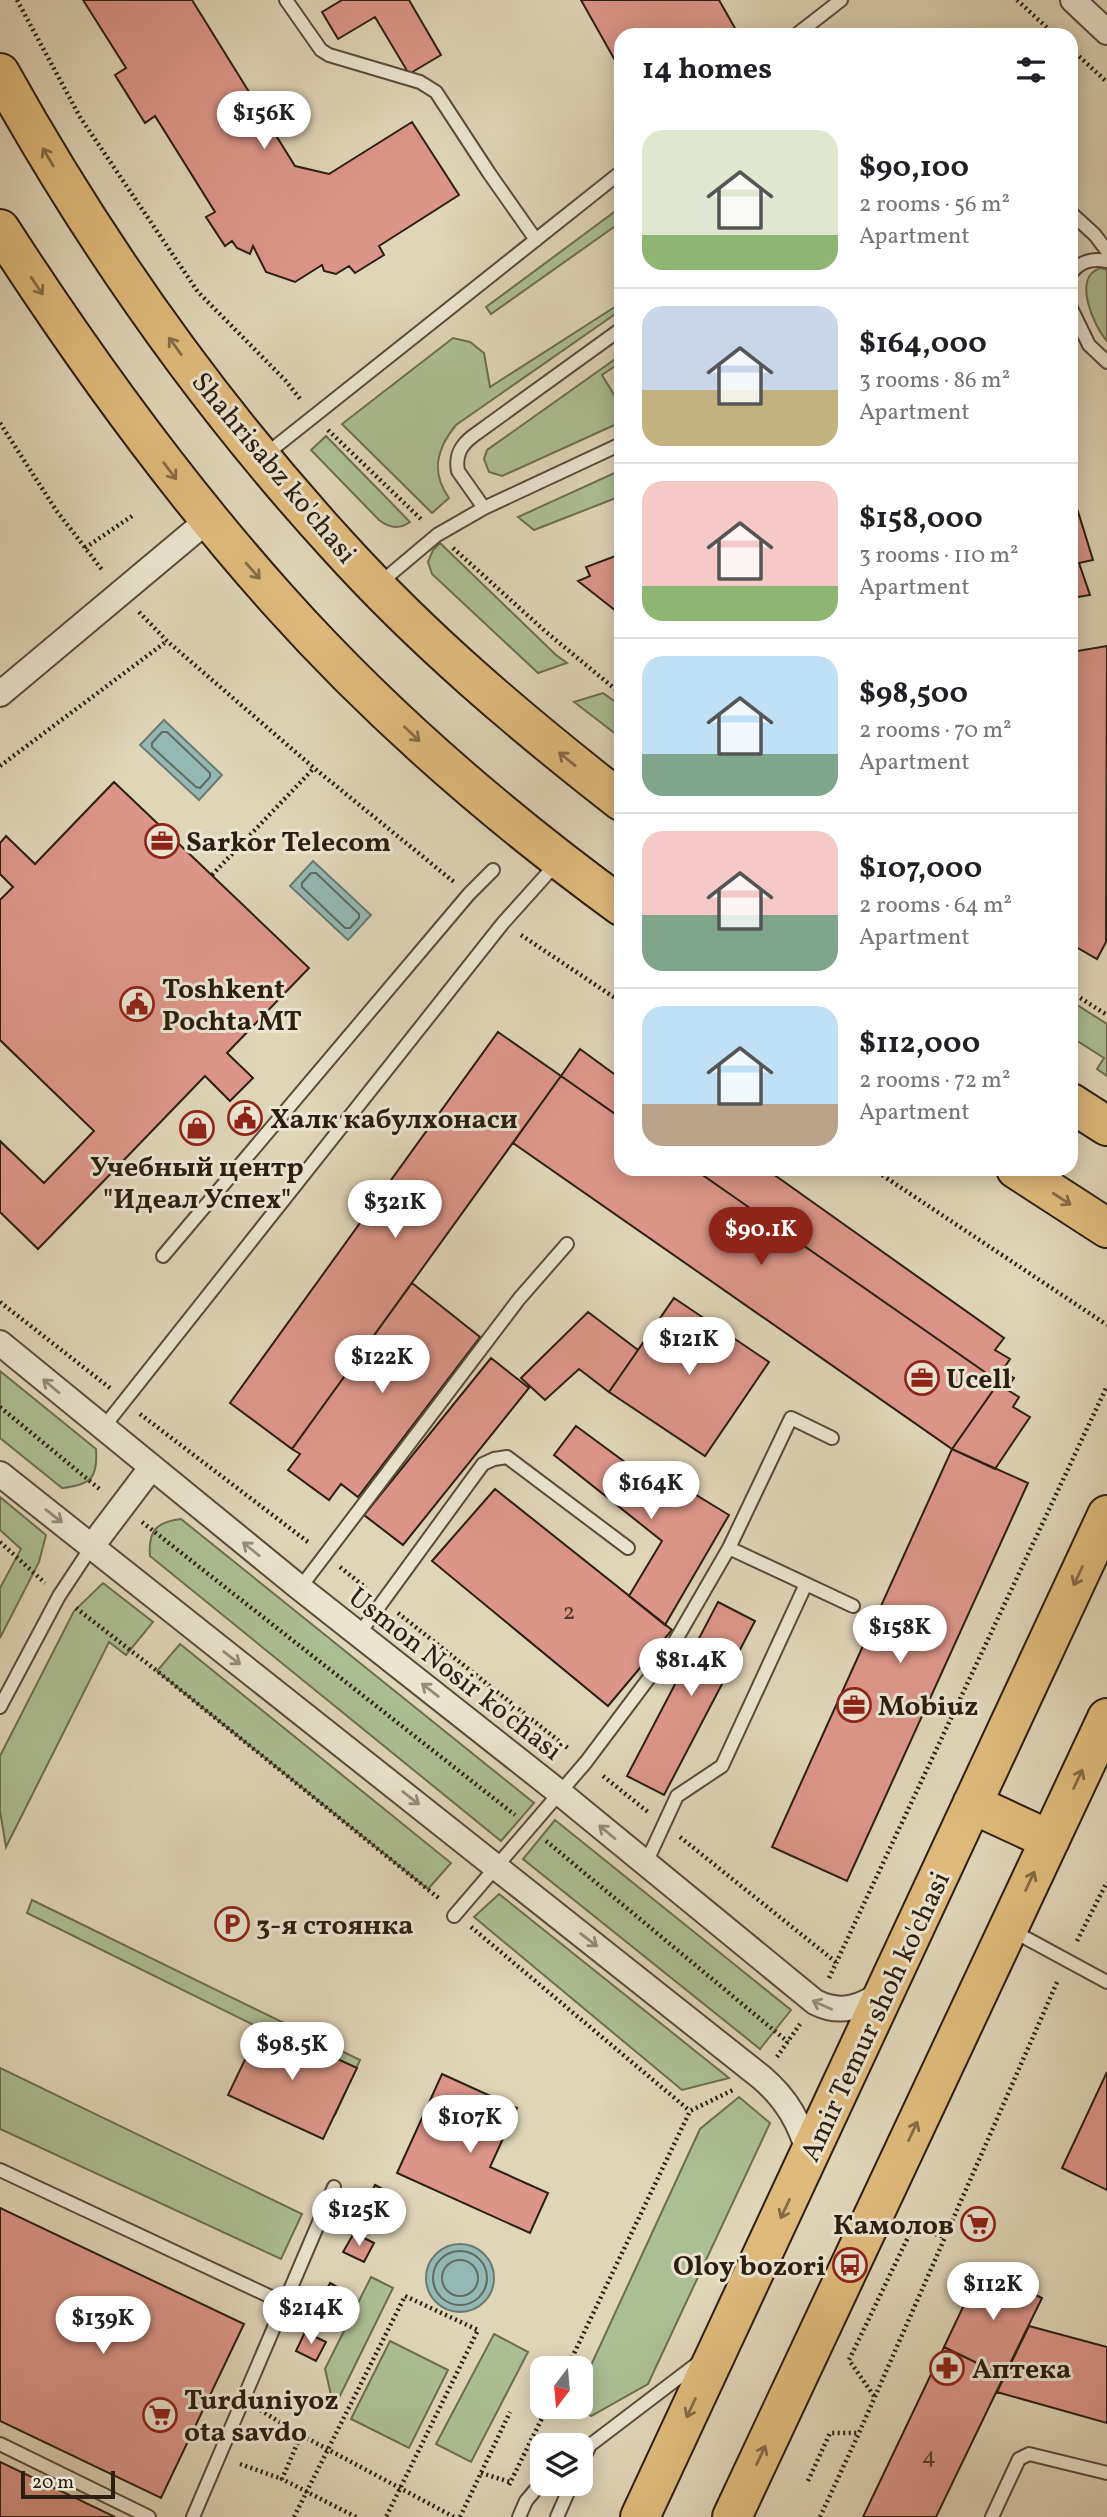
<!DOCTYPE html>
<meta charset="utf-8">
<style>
:root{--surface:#fff;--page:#f2f2f2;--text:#202124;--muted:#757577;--line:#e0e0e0;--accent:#8f2418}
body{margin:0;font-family:Vollkorn,serif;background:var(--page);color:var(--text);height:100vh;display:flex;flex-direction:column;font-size:26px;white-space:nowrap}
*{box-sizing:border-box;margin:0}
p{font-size:23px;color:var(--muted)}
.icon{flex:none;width:38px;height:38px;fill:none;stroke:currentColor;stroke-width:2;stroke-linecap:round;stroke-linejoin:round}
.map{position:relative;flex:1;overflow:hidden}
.side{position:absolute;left:614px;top:28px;width:464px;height:1148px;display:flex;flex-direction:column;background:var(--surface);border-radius:21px;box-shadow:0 4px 18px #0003}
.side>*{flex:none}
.needle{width:46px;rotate:196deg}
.controls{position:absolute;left:530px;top:2356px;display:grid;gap:14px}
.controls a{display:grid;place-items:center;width:63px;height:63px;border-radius:14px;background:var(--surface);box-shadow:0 4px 18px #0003;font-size:35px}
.scale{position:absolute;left:21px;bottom:18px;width:94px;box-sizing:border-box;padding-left:7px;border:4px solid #2c1e10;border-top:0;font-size:19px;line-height:24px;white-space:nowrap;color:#2c1e10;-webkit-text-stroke:5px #eae4d0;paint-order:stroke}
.price{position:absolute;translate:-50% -60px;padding:0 16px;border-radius:24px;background:#fff;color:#222;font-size:23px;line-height:46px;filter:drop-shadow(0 2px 4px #0008)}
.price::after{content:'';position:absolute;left:50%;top:42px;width:21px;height:16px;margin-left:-10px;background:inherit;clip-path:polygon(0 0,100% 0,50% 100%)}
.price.current{background:var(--accent);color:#fff}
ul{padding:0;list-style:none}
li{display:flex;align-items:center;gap:21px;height:175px;padding:0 28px}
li+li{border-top:2px solid var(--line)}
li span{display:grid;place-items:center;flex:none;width:196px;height:140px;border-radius:21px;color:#555}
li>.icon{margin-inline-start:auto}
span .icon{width:84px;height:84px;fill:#fffc;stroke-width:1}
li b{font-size:30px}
h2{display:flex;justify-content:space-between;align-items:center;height:84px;padding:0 28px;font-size:30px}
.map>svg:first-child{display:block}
</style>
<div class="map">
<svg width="1107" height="2517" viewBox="0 0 1107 2517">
<rect width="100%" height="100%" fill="#dfd5b7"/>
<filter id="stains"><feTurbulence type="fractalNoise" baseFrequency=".00286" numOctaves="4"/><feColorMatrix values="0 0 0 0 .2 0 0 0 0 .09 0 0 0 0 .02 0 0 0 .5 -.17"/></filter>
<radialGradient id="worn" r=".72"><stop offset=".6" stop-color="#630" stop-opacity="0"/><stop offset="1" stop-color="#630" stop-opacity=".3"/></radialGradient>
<path fill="#acbe93" stroke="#6c6e52" stroke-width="2" d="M 621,207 L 621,222 L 491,314 L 486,307 Z
M 1101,268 L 1107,270 L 1107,341 C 1094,327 1071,276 1101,268 Z
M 621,303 L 621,310 L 456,425 C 437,448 430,472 449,498 L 432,513 L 342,424 L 453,338 L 470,342 L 484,353 L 490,387 Z
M 621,355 L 621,362 L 602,375 L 621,406 L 621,422 L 502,476 L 489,472 L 484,459 L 487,450 Z
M 326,436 L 410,522 C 399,530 389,528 379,520 L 311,450 Z
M 621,470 L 621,496 L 534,530 L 518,517 Z
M 440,543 L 556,655 L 567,663 L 538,673 L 432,574 L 428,562 L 433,550 Z
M 603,693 L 621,706 L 621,738 L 574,702 Z
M 1071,1001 L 1107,1024 L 1107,1076 L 1097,1069 L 1104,1058 L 1071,1037 Z
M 0,1371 L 96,1449 C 98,1478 91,1485 62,1488 L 0,1438 Z
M 0,1497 L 46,1535 L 39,1562 L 0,1638 L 0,1588 L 21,1549 L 0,1530 Z
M 181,1519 L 534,1803 L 501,1841 L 150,1556 C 148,1531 156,1522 181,1519 Z
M 103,1583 L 153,1622 L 126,1655 L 109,1642 L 6,1847 L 0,1811 L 0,1756 L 74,1611 Z
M 180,1644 L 451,1863 L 428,1889 L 157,1671 Z
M 555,1820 L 791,2010 L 760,2049 L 523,1859 Z
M 499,1894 L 729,2078 L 682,2090 L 474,1917 Z
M 32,1900 L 360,2060 L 335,2115 L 322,2121 L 343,2069 L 27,1913 Z
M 0,2068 L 302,2214 L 281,2259 L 0,2129 Z
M 739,2097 L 770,2123 L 648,2384 L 591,2416 L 577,2406 L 581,2406 L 581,2387 L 700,2129 Z
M 371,2277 L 393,2288 L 334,2408 L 325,2369 Z
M 494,2334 L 528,2352 L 471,2462 L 436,2444 Z
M 390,2341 L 448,2370 L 409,2448 L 351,2419 Z"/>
<path fill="#94b8b3" stroke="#6a7a72" stroke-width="2" d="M 164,720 L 222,775 L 199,800 L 140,745 Z
M 313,861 L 371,915 L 348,940 L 290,886 Z
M426 2278a34 34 0 1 1 68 0a34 34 0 1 1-68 0Z"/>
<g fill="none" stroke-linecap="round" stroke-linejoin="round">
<path stroke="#606b62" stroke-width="2" d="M 162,732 L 167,732 L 210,773 L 210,777 L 200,788 L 196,787 L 152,747 L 152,743 Z
M 311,873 L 316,873 L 359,914 L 359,918 L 350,928 L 345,928 L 302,887 L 302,883 Z
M433 2278a27 27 0 1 1 54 0a27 27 0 1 1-54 0Z
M442 2278a18 18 0 1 1 36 0a18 18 0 1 1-36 0Z"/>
</g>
<path fill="#dc9689" stroke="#2c1e10" stroke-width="2" d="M 83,0 L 192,0 L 295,166 L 329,174 L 412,122 L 459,195 L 379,246 L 384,255 L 355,273 L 349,266 L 336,274 L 324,271 L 322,265 L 295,282 L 266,272 L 253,246 L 250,254 L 237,248 L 232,241 L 225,246 L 206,217 L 215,212 L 155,116 L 145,123 L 115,75 L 126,68 Z
M 342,0 L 409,0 L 441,55 L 409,74 L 375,17 L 338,39 L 322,12 Z
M 581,0 L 719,0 L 736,30 L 728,35 L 621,35 L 621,71 Z
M 1071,489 L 1093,560 L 1079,563 L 1090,595 L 1071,598 Z
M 621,554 L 621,615 L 578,581 L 590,576 L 586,567 Z
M 1107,646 L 1106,942 L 1097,959 L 1071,944 L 1071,652 Z
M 114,782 L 309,968 L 227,1053 L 253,1078 L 230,1101 L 205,1076 L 38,1249 L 0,1212 L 0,1141 L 44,1183 L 94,1131 L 0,1040 L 0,900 L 13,887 L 0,874 L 0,843 L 6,836 L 35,864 Z
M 498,1032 L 561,1076 L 292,1449 L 230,1403 Z
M 580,1049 L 621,1079 L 621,1118 L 561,1076 Z
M 561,1076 L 621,1118 L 621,1169 L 694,1169 L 999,1382 L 952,1449 L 513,1143 Z
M 694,1169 L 766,1169 L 1004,1338 L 995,1350 L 1010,1359 L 1002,1371 L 1014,1378 L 1006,1389 L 1019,1397 L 1013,1407 L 1030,1417 L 995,1469 L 952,1449 L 999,1382 Z
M 412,1283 L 480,1337 L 358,1497 L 341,1484 L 329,1500 L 288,1470 L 300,1454 L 292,1449 Z
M 674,1298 L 769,1362 L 705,1456 L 609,1392 Z
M 588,1312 L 638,1350 L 609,1392 L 579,1369 L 545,1400 L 521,1378 Z
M 491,1358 L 529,1388 L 403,1545 L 364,1515 Z
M 576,1426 L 671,1496 L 678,1484 L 729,1515 L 665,1625 L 629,1596 L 662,1541 L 554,1455 Z
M 952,1449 L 1028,1483 L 847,1881 L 772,1847 Z
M 495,1489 L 672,1630 L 608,1706 L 432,1561 Z
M 718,1602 L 755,1621 L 664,1795 L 627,1776 Z
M 262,2024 L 357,2068 L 323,2139 L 228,2095 Z
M 1107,2072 L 1107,2190 L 1062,2168 Z
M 442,2074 L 517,2108 L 490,2167 L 548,2193 L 530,2233 L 397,2173 Z
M 375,2185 L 396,2196 L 386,2215 L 366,2205 Z
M 0,2208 L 244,2324 L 161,2498 L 0,2421 Z
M 354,2233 L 374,2243 L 364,2262 L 343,2252 Z
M 981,2269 L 1042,2298 L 1004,2376 L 944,2347 Z
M 330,2283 L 350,2294 L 340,2313 L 320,2302 Z
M 1029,2326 L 1107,2347 L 1107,2423 L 997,2392 Z
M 305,2332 L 326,2342 L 316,2361 L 296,2351 Z
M 944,2347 L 1004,2376 L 936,2517 L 863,2517 Z
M 0,2462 L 115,2517 L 0,2517 Z"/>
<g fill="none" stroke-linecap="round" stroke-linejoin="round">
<g stroke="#594c3a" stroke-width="16">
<path id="service" d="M 286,0 L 321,50 L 329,55 L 420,82 L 436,92 L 489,173 L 536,240
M 796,35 L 841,0
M 1071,213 L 1095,235 L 1107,251
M 1071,273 C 1081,261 1092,258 1107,261
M 1071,308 L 1089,345 L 1107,362
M 621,329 L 473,436 C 461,445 455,455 458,471 L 484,508 L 621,444
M 265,455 L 621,172
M 380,583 L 437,535 L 484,508
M 163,1256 L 469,894 L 493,870
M 103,1428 L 503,923 L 556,864
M 729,1548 L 853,1606
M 300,1588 L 519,1299 L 567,1244
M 359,1634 L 483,1464 L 494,1459 L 507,1457 L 628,1548
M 0,1707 L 59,1596 L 92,1546
M 646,1863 L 677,1796 L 722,1766 L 806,1584
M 454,1916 L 586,1762 L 670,1650 L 729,1548 L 791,1418 L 832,1438
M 1011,1930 L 1107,1982
M 0,2170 L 269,2296 L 286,2301
M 0,2444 L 149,2517
M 581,2452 L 698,2363
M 581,2464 L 590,2445
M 193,2517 L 334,2187
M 519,2517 L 526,2501 L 542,2482
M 557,2517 L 572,2483
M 992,2517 L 1019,2459 L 1029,2454 L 1107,2473"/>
</g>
<g stroke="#594c3a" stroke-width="28">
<path id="minor" d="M 1073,0 L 1107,32
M 0,694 L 209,519
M 0,1343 L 300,1588 L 560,1793 L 815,2002 C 840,2015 862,2008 884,1991
M 0,1474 L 761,2077 C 787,2099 800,2123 810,2156
M 92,1546 L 151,1468"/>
</g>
<g stroke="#2c1e10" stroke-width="42">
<path id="primary" d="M 0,73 C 94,242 207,403 338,546 C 423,640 521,723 621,801
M 0,229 C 84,359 175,485 279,601 C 381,715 498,816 621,906
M 1071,1103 L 1107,1126
M 1016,1169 L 1107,1228
M 972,1804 L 1050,1840
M 640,2517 L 1107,1515
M 732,2517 L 1107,1718"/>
</g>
<path stroke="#2c1e10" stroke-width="4.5" stroke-dasharray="2 3.5" stroke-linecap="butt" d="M 17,0 L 80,117 L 198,292 L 285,380 L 301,400
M 1017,0 L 1055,35
M 1071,49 L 1107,82
M 0,423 L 56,510 L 103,571
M 328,430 L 423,521
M 85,548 L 132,516
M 453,548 L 545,631 L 621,694
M 139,612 L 167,641 L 314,768 L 454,882
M 0,766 L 167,641
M 212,875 L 314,768
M 521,935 L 621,1002
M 1071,992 L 1107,1015
M 873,1169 L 1107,1325
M 0,1302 L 110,1388
M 0,1407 L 102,1491
M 140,1414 L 308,1542
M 142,1522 L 515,1815
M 0,1542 L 45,1583
M 340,1567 L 366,1588
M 76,1608 L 157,1671 L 441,1900
M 398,1613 L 569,1749
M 603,1776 L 648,1812
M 680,1837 L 837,1963
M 546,1841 L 788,2042
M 471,1927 L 690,2111
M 1077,1941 L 1107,1882
M 829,1978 L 1107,1386
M 777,2057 L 800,2024
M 567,2368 L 690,2111 L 735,2089
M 874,2396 L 849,2360 L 913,2227 L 945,2237
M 260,2410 L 301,2435
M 240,2464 L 282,2479
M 481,2473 L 510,2482
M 808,2481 L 830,2433 L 859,2433
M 509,2485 L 548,2406
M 294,2517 L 405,2296 L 478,2330 L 386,2517
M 356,2517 L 282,2479 L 301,2435 L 454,2517
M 460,2517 L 510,2412
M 820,2517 L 859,2433 L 1058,1980"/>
<use href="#service" stroke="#eae4d0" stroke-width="12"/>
<use href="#minor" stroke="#eae4d0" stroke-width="24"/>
<use href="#primary" stroke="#e0ba7c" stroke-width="38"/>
</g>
<defs><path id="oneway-shaft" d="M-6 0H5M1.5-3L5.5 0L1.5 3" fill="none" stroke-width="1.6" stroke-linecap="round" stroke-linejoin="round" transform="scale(1.75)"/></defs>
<g stroke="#866c46">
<use href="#oneway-shaft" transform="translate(48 157) rotate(-121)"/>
<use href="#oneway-shaft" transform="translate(37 286) rotate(56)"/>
<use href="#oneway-shaft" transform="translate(175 346) rotate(-126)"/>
<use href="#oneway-shaft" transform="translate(170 471) rotate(53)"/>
<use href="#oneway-shaft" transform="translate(253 571) rotate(49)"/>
<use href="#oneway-shaft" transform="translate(412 734) rotate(43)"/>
<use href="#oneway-shaft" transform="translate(567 759) rotate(-141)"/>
<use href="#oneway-shaft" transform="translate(1062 1199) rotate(33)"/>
<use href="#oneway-shaft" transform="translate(1078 1576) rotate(115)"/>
<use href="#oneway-shaft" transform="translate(1078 1779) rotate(-65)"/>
<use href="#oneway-shaft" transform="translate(1030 1881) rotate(-65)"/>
<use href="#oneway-shaft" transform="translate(913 2131) rotate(-65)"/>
<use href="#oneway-shaft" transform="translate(785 2209) rotate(115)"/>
<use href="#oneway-shaft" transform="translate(691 2408) rotate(115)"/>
<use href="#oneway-shaft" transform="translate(761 2455) rotate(-65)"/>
</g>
<g stroke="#948b7a">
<use href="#oneway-shaft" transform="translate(51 1386) rotate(-140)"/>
<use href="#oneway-shaft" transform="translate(54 1516) rotate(38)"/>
<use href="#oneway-shaft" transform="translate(251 1549) rotate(-141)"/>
<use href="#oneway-shaft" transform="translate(232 1658) rotate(38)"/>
<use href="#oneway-shaft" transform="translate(430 1690) rotate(-142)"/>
<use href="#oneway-shaft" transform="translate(411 1798) rotate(38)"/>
<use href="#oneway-shaft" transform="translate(607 1832) rotate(-140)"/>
<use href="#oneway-shaft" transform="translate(589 1940) rotate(38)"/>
<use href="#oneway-shaft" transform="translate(822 2005) rotate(-156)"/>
</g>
<defs>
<g id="office-ring" transform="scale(1.75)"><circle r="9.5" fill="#eae4d0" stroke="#8f2418" stroke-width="1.5"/><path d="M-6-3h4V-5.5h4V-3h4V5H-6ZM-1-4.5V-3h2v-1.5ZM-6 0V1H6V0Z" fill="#8f2418"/></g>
<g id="civic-ring" transform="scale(1.75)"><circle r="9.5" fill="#eae4d0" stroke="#8f2418" stroke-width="1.5"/><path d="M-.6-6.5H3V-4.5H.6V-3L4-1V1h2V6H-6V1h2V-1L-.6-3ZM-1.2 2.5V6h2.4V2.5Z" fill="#8f2418"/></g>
<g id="shop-ring" transform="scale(1.75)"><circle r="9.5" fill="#eae4d0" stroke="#8f2418" stroke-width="1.5"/><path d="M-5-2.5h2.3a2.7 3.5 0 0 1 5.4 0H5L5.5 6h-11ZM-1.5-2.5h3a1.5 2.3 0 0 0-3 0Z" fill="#8f2418"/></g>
<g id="parking-ring" transform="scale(1.75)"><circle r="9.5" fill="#eae4d0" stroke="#8f2418" stroke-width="1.5"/><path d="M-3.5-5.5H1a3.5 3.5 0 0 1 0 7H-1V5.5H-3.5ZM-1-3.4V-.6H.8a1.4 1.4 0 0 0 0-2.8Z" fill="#8f2418"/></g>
<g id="supermarket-ring" transform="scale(1.75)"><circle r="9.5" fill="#eae4d0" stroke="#8f2418" stroke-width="1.5"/><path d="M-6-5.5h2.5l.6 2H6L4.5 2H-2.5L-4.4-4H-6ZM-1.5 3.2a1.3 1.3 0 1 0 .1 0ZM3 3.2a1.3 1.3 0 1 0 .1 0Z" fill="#8f2418"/></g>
<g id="bus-ring" transform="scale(1.75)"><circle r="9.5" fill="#eae4d0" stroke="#8f2418" stroke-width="1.5"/><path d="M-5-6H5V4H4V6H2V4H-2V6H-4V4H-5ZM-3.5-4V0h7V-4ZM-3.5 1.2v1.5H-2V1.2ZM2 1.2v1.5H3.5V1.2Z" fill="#8f2418"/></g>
<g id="pharmacy-ring" transform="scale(1.75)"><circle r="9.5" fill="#eae4d0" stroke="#8f2418" stroke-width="1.5"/><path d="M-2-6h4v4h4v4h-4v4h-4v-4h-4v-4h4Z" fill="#8f2418"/></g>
</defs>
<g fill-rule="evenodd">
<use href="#office-ring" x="162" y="841"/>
<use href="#civic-ring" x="137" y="1004"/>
<use href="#civic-ring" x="245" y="1118"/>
<use href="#shop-ring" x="197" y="1128"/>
<use href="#office-ring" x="922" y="1378"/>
<use href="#office-ring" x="854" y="1705"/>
<use href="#parking-ring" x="232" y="1924"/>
<use href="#supermarket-ring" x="978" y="2224"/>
<use href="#bus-ring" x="850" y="2265"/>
<use href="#pharmacy-ring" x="947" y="2368"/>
<use href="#supermarket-ring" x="160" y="2415"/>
</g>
<g text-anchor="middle" stroke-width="6" stroke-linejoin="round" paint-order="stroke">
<g font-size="24" fill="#583c2e">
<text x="569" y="1619">2</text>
<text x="929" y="2463">4</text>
</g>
<g font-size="28" fill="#2c1e10" stroke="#eae4d0">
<text transform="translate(275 467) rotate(50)" y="10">Shahrisabz ko'chasi</text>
<text transform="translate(456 1673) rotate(38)" y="10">Usmon Nosir ko'chasi</text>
<text transform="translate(874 2016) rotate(-65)" y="10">Amir Temur shoh ko'chasi</text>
</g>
<g font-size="28" font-weight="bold" fill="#2c1e10" stroke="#eae4d0" text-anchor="start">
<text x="186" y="851">Sarkor Telecom</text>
<text x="162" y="998">Toshkent<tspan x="162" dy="32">Pochta MT</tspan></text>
<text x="270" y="1128">Халк кабулхонаси</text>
<text x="197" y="1176" text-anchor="middle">Учебный центр<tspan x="197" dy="32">"Идеал Успех"</tspan></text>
<text x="946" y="1388">Ucell</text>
<text x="878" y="1715">Mobiuz</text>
<text x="256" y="1934">3-я стоянка</text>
<text x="954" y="2234" text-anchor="end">Камолов</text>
<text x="826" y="2275" text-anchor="end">Oloy bozori</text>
<text x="972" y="2378">Аптека</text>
<text x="184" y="2409">Turduniyoz<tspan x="184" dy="32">ota savdo</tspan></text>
</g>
</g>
<rect width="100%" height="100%" filter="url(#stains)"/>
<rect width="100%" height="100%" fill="url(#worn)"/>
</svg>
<div class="controls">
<a><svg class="needle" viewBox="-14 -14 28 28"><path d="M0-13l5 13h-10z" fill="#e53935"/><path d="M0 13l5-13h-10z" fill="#757577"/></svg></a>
<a><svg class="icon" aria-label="layers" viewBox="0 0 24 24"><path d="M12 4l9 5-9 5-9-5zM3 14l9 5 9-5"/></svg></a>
</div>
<div class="scale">20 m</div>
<b class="price" style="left:264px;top:151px">$156K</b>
<b class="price" style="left:395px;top:1240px">$321K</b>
<b class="price current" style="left:761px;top:1267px">$90.1K</b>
<b class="price" style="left:689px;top:1377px">$121K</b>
<b class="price" style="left:382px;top:1395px">$122K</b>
<b class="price" style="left:651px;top:1521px">$164K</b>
<b class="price" style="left:900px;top:1665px">$158K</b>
<b class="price" style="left:691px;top:1698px">$81.4K</b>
<b class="price" style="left:292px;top:2082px">$98.5K</b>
<b class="price" style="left:470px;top:2155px">$107K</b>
<b class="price" style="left:359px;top:2248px">$125K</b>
<b class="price" style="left:993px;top:2322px">$112K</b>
<b class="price" style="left:311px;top:2346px">$214K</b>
<b class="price" style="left:103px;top:2356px">$139K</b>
<section class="side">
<h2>14 homes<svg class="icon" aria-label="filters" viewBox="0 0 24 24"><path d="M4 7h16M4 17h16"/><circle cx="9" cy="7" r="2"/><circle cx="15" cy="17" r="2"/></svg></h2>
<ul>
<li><span style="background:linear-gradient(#dfe7d0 75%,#8fb573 0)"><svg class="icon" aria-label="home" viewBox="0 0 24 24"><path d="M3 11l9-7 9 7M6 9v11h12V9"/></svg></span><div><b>$90,100</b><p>2 rooms · 56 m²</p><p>Apartment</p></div></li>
<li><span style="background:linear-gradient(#c9d6e8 60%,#c2b280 0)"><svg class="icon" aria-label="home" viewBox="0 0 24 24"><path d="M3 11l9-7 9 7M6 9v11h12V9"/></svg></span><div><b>$164,000</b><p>3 rooms · 86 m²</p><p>Apartment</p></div></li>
<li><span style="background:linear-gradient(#f6c9c9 75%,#8fb573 0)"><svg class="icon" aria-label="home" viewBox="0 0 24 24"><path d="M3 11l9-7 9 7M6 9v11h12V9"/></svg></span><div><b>$158,000</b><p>3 rooms · 110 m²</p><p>Apartment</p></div></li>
<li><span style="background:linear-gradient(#bfe0f5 70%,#7fa58c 0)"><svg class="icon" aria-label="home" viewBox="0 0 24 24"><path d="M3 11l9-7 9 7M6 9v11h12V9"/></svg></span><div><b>$98,500</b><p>2 rooms · 70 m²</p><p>Apartment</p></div></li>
<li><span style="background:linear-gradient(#f6c9c9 60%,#7fa58c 0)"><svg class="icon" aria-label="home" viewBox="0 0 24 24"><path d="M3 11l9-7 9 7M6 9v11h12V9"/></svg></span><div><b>$107,000</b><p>2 rooms · 64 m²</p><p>Apartment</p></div></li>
<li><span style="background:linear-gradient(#bfe0f5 70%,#b9a48a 0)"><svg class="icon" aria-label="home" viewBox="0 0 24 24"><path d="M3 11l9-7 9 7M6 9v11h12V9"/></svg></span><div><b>$112,000</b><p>2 rooms · 72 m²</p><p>Apartment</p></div></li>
</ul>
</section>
</div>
